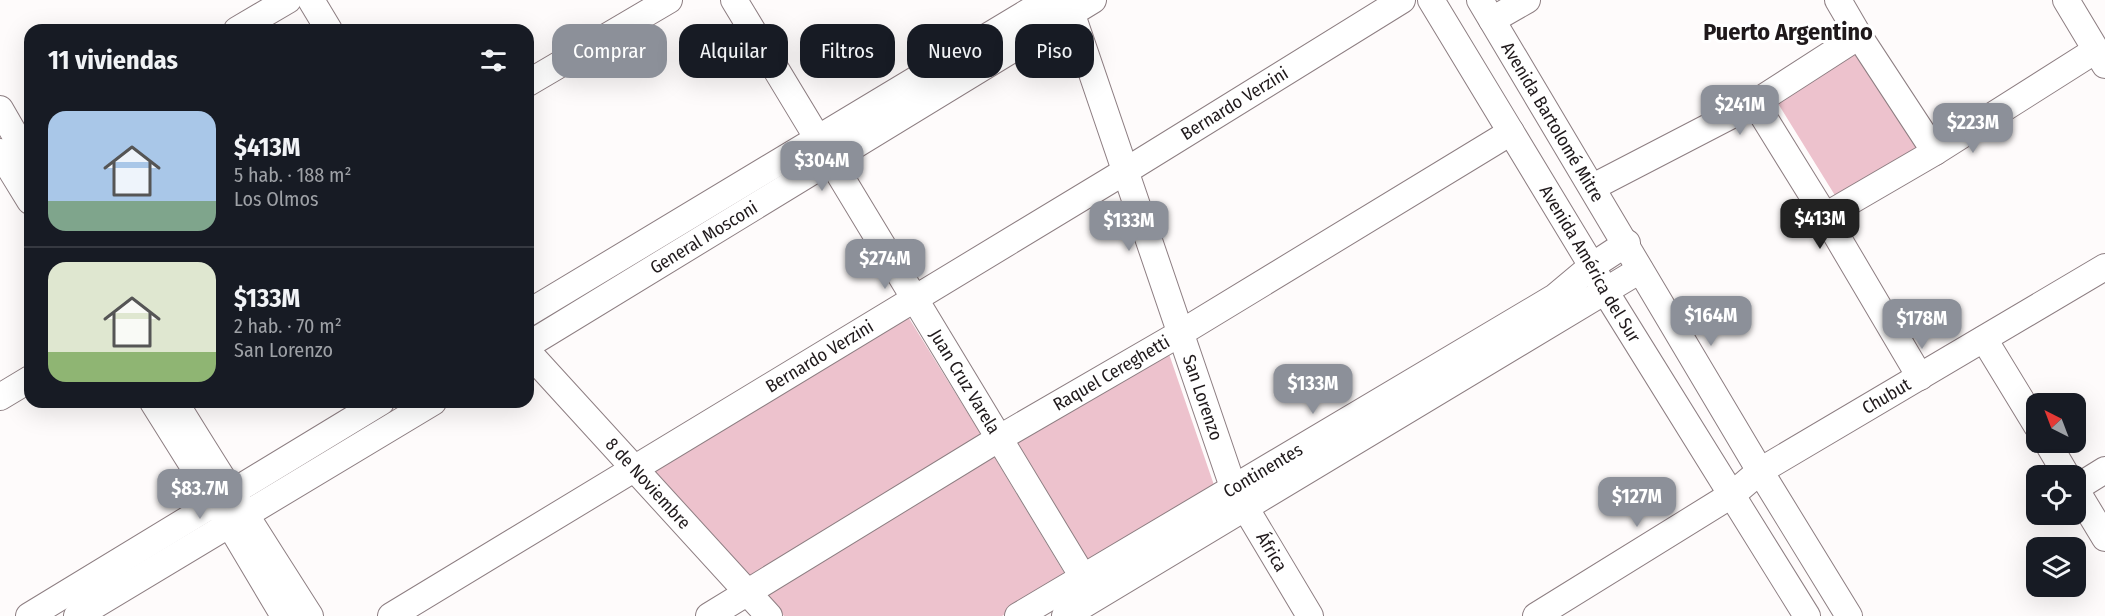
<!DOCTYPE html>
<html lang="es">
<meta charset="utf-8">
<style>
:root{--surface:#171b24;--page:#242831;--text:#f1f3f6;--muted:#9ea1a6;--line:#363941;--accent:#8c9099}
body{margin:0;font-family:"Fira Sans Condensed",sans-serif;background:var(--page);color:var(--text);height:100vh;display:flex;flex-direction:column;font-size:22px;white-space:nowrap}
*{box-sizing:border-box;margin:0}
p{font-size:20px;color:var(--muted)}
.icon{flex:none;width:33px;height:33px;fill:none;stroke:currentColor;stroke-width:2;stroke-linecap:round;stroke-linejoin:round}
.map{position:relative;flex:1;overflow:hidden}
.details{position:absolute;left:24px;top:24px;width:510px;height:384px;display:flex;flex-direction:column;background:var(--surface);border-radius:18px;box-shadow:0 6px 24px #0002}
.details>*{flex:none}
.banner{position:absolute;left:552px;top:24px;width:570px;height:54px;display:flex;gap:12px}
.needle{width:39px;rotate:318deg}
.tools{position:absolute;left:2026px;top:393px;display:grid;gap:12px}
.tools a{display:grid;place-items:center;width:60px;height:60px;border-radius:12px;background:var(--surface);box-shadow:0 6px 24px #0002;font-size:30px}
.price{position:absolute;translate:-50% -51px;padding:0 14px;border-radius:12px;background:var(--accent);color:#fff;font-size:20px;line-height:39px;filter:drop-shadow(0 2px 3px #0008)}
.price::after{content:'';position:absolute;left:50%;top:36px;width:18px;height:14px;margin-left:-9px;background:inherit;clip-path:polygon(0 0,100% 0,50% 100%)}
.price.on{background:#222;color:#fff}
ul{padding:0;list-style:none}
li{display:flex;align-items:center;gap:18px;height:150px;padding:0 24px}
li+li{border-top:2px solid var(--line)}
li span{display:grid;place-items:center;flex:none;width:168px;height:120px;border-radius:18px;color:#555}
li>.icon{margin-inline-start:auto}
span .icon{width:72px;height:72px;fill:#fffc;stroke-width:1}
li b{font-size:26px}
h2{display:flex;justify-content:space-between;align-items:center;height:72px;padding:0 24px;font-size:26px}
.tag{padding:0 21px;border-radius:18px;background:var(--surface);box-shadow:0 6px 24px #0002;font-size:21px;line-height:54px}
.tag.on{background:var(--accent);color:#fff}
.map>svg:first-child{display:block}
</style>
<div class="map">
<svg width="2105" height="616" viewBox="0 0 2105 616">
<rect width="100%" height="100%" fill="#fefbfb"/>
<path fill="#edc2cd" d="M 1862,41 L 1925,142 L 1836,197 L 1774,97 Z
M 907,315 L 982,436 L 750,578 L 650,468 Z
M 1168,351 L 1215,488 L 1090,563 L 1015,439 Z
M 992,453 L 1066,576 L 1002,616 L 784,616 L 763,592 Z"/>
<g fill="none" stroke-linecap="round" stroke-linejoin="round">
<g stroke="#8d7e82" stroke-width="28">
<g id="minor">
<path d="M 311,0 L 329,30"/>
<path id="s1" d="M 734,0 L 1083,577"/>
<path id="s2" d="M 1067,0 L 1233,487 L 1310,616"/>
<path id="s3" d="M 1431,0 L 1592,266 L 1605,291 L 1807,616"/>
<path id="s4" d="M 1480,0 L 1760,471 L 1849,616"/>
<path d="M 1838,0 L 1859,36 L 1935,152"/>
<path d="M 2066,0 L 2105,65"/>
<path d="M 1492,20 L 1527,0"/>
<path d="M 237,30 L 288,0"/>
<path d="M 528,83 L 669,0"/>
<path d="M 1755,103 L 1825,216 L 1920,377"/>
<path d="M 0,109 L 30,161"/>
<path d="M 0,152 L 30,201"/>
<path d="M 1593,187 L 1755,103 L 1859,36"/>
<path d="M 1825,216 L 1935,152 L 2096,50"/>
<path d="M 528,313 L 1048,0"/>
<path d="M 1984,339 L 2037,426"/>
<path id="s5" d="M 528,345 L 1093,0"/>
<path id="s6" d="M 528,352 L 769,616"/>
<path d="M 0,397 L 30,379"/>
<path d="M 153,402 L 230,525 L 284,616"/>
<path d="M 175,402 C 219,474 265,545 310,616"/>
<path d="M 2047,442 L 2067,476"/>
<path d="M 2076,488 L 2105,470"/>
<path d="M 2076,490 L 2105,538"/>
<path d="M 29,616 L 381,402"/>
<path d="M 77,616 L 433,402"/>
<path id="s7" d="M 391,616 L 1124,172 L 1402,0"/>
<path id="s8" d="M 709,616 L 998,439 L 1179,334 L 1511,132"/>
<path id="s9" d="M 1018,616 L 1555,297 L 1592,266 L 1627,243"/>
<path d="M 1065,616 L 1640,270"/>
<path id="s10" d="M 1536,616 L 1733,494 L 1760,471 L 2105,267"/>
</g>
</g>
<use href="#minor" stroke="#fff" stroke-width="26"/>
</g>
<g text-anchor="middle" stroke-width="6" stroke-linejoin="round" paint-order="stroke">
<g font-size="18" fill="#1f191b" stroke="#fff">
<text dy="6" stroke="none"><textPath href="#s7" startOffset="987">Bernardo Verzini</textPath></text>
<text dy="6" stroke="none"><textPath href="#s4" startOffset="142">Avenida Bartolomé Mitre</textPath></text>
<text dy="6" stroke="none"><textPath href="#s5" startOffset="206">General Mosconi</textPath></text>
<text dy="6" stroke="none"><textPath href="#s3" startOffset="308">Avenida América del Sur</textPath></text>
<text dy="6" stroke="none"><textPath href="#s7" startOffset="501">Bernardo Verzini</textPath></text>
<text dy="6" stroke="none"><textPath href="#s8" startOffset="470">Raquel Cereghetti</textPath></text>
<text dy="6" stroke="none"><textPath href="#s1" startOffset="446">Juan Cruz Varela</textPath></text>
<text dy="6" stroke="none"><textPath href="#s10" startOffset="414">Chubut</textPath></text>
<text dy="6" stroke="none"><textPath href="#s2" startOffset="420">San Lorenzo</textPath></text>
<text dy="6" stroke="none"><textPath href="#s9" startOffset="285">Continentes</textPath></text>
<text dy="6" stroke="none"><textPath href="#s6" startOffset="178">8 de Noviembre</textPath></text>
<text dy="6" stroke="none"><textPath href="#s2" startOffset="590">África</textPath></text>
</g>
<g font-size="24" font-weight="bold" fill="#1f191b" stroke="#fff">
<text x="1788" y="40">Puerto Argentino</text>
</g>
</g>
</svg>
<div class="tools">
<a><svg class="needle" viewBox="-14 -14 28 28"><path d="M0-13l5 13h-10z" fill="#e53935"/><path d="M0 13l5-13h-10z" fill="#9ea1a6"/></svg></a>
<a><svg class="icon" aria-label="locate" viewBox="0 0 24 24"><circle cx="12" cy="12" r="6"/><path d="M12 2v4M12 18v4M2 12h4M18 12h4"/></svg></a>
<a><svg class="icon" aria-label="layers" viewBox="0 0 24 24"><path d="M12 4l9 5-9 5-9-5zM3 14l9 5 9-5"/></svg></a>
</div>
<b class="price" style="left:1740px;top:136px">$241M</b>
<b class="price" style="left:1973px;top:154px">$223M</b>
<b class="price" style="left:822px;top:192px">$304M</b>
<b class="price on" style="left:1820px;top:250px">$413M</b>
<b class="price" style="left:1129px;top:252px">$133M</b>
<b class="price" style="left:885px;top:290px">$274M</b>
<b class="price" style="left:1711px;top:347px">$164M</b>
<b class="price" style="left:1922px;top:350px">$178M</b>
<b class="price" style="left:1313px;top:415px">$133M</b>
<b class="price" style="left:200px;top:520px">$83.7M</b>
<b class="price" style="left:1637px;top:528px">$127M</b>
<div class="banner">
<a class="tag on">Comprar</a>
<a class="tag">Alquilar</a>
<a class="tag">Filtros</a>
<a class="tag">Nuevo</a>
<a class="tag">Piso</a>
</div>
<section class="details">
<h2>11 viviendas<svg class="icon" aria-label="filters" viewBox="0 0 24 24"><path d="M4 7h16M4 17h16"/><circle cx="9" cy="7" r="2"/><circle cx="15" cy="17" r="2"/></svg></h2>
<ul>
<li><span style="background:linear-gradient(#a9c7e8 75%,#7fa58c 0)"><svg class="icon" aria-label="home" viewBox="0 0 24 24"><path d="M3 11l9-7 9 7M6 9v11h12V9"/></svg></span><div><b>$413M</b><p>5 hab. · 188 m²</p><p>Los Olmos</p></div></li>
<li><span style="background:linear-gradient(#dfe7d0 75%,#8fb573 0)"><svg class="icon" aria-label="home" viewBox="0 0 24 24"><path d="M3 11l9-7 9 7M6 9v11h12V9"/></svg></span><div><b>$133M</b><p>2 hab. · 70 m²</p><p>San Lorenzo</p></div></li>
</ul>
</section>
</div>
